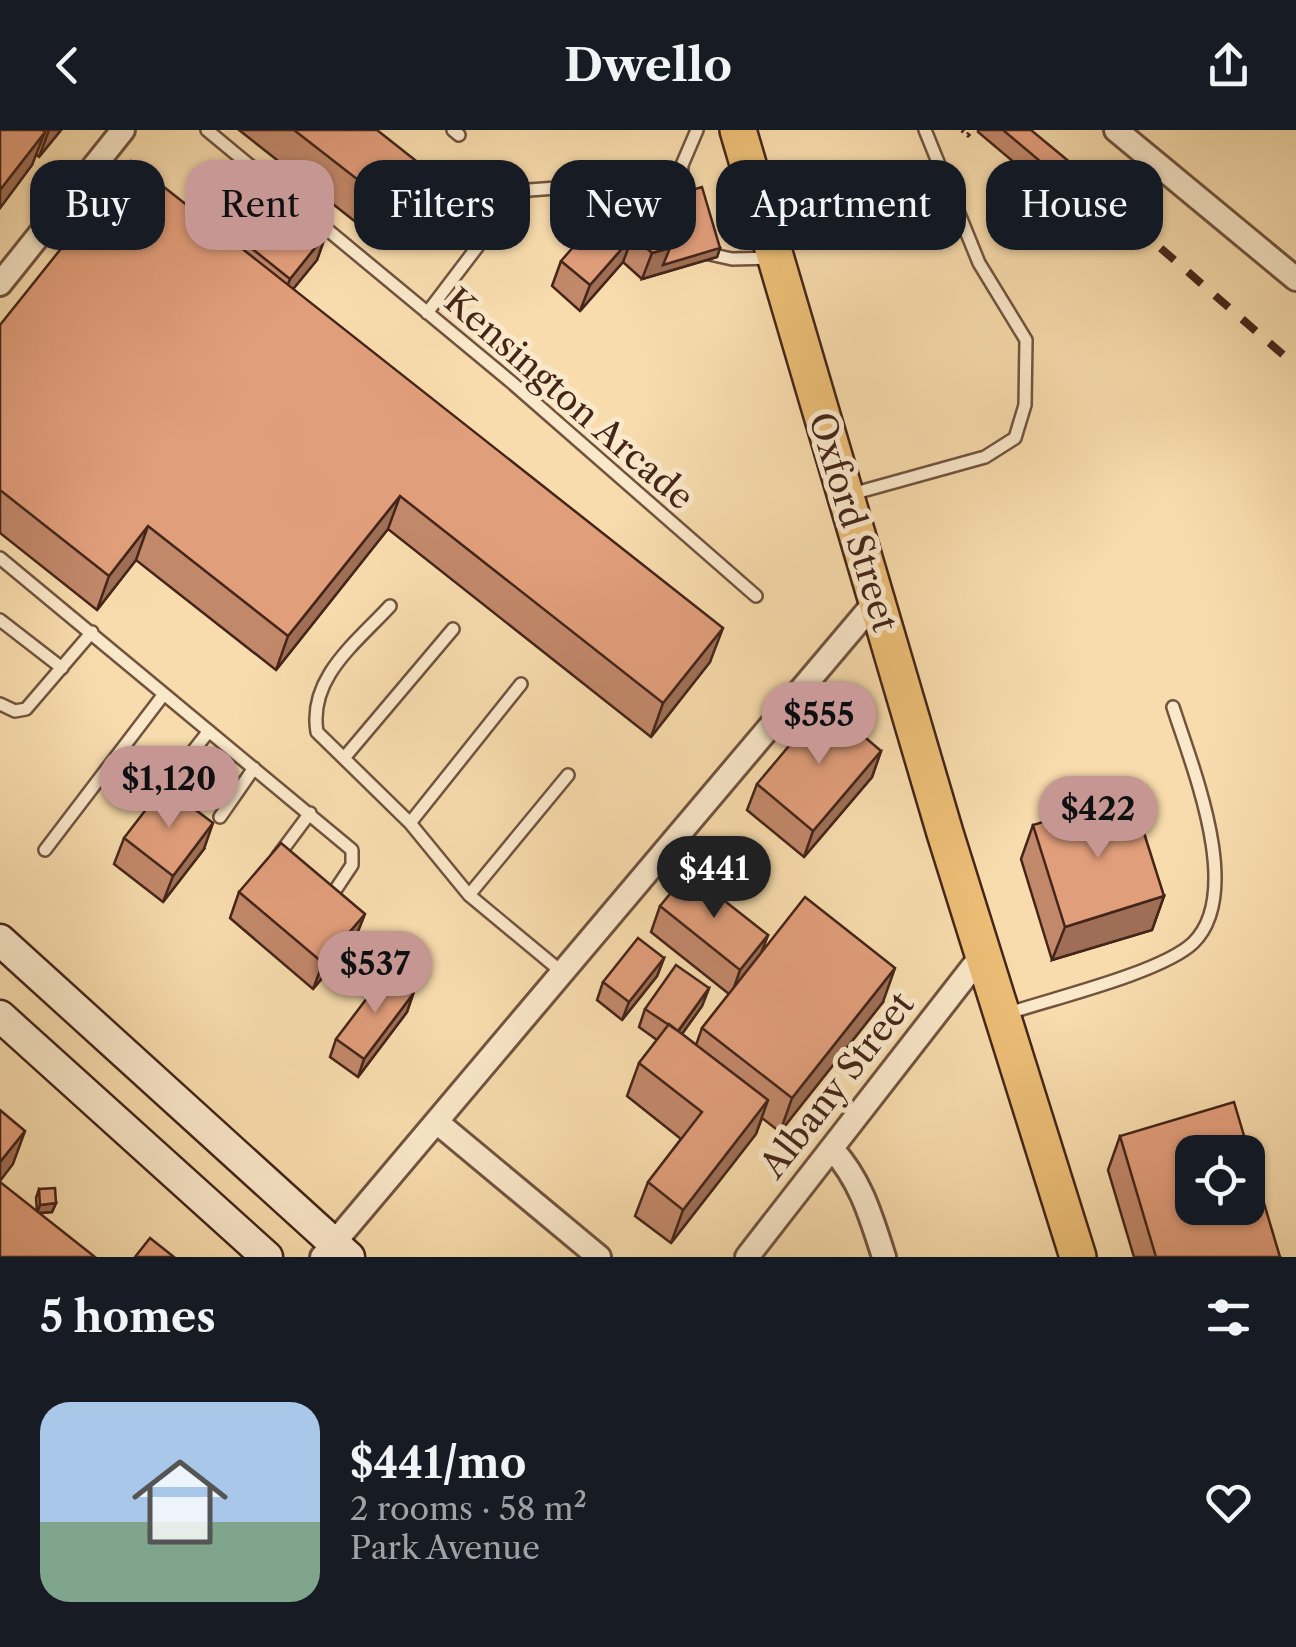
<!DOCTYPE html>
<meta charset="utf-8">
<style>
:root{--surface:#171b24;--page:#242831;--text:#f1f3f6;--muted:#9ea1a6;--accent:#c59692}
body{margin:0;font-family:"Libre Caslon Text",serif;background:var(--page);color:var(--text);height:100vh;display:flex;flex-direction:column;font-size:38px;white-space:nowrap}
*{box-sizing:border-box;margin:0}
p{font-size:32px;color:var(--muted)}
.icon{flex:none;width:55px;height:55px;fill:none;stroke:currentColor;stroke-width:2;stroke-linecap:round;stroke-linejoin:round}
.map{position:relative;height:1127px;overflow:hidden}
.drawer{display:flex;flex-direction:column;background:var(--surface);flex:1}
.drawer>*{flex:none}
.top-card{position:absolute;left:30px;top:30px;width:1238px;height:90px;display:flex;gap:20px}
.controls{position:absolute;left:1175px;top:1005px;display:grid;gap:20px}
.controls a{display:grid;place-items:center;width:90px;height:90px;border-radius:20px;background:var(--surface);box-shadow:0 2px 8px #0004;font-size:50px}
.price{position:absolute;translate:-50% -85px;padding:0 22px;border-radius:35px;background:var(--accent);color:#111;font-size:32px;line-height:65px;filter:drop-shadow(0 2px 5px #0008)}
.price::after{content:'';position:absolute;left:50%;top:60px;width:30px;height:22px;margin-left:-15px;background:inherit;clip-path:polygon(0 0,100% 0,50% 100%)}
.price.selected{background:#222;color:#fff}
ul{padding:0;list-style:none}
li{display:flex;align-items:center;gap:30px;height:250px;padding:0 40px}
li span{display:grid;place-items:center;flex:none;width:280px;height:200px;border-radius:30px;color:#555}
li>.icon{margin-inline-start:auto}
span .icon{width:120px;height:120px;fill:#fffc;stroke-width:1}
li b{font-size:42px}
h2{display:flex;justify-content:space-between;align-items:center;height:120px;padding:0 40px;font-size:42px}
.pill{padding:0 35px;border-radius:30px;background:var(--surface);box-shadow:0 2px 8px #0004;font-size:35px;line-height:90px}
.pill.selected{background:var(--accent);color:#111}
header{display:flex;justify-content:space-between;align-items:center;height:130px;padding:0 40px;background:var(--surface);font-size:45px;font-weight:700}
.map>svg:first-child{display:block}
</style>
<header><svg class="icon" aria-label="back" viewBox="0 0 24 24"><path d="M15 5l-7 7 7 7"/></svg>Dwello<svg class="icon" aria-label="share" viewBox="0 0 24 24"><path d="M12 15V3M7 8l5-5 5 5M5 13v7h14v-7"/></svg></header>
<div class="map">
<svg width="1296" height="1127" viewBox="0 0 1296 1127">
<rect width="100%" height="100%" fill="#f8dcad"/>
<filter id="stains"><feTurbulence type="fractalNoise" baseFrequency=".002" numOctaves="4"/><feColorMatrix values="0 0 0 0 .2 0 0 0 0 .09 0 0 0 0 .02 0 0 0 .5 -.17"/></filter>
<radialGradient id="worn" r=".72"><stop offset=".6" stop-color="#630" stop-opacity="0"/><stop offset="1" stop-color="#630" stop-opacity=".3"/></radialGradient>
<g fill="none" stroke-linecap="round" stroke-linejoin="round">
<g stroke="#71533e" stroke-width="16">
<path id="lane" d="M 207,0 L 510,251 L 756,466
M 453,0 L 459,5
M 680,77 L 682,35 L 697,0
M 705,123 L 732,129 L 771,128
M 427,183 L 516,66 L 529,60 L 612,54
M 848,365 L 985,327 L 1015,308 L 1025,275 L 1026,210 L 979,133 L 925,0
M 0,428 L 164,564 L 45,720
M 390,476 C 356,513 308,548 317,602 L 410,693 L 469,765 L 563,843
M 0,490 L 62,538
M 164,564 L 352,720 L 352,735 L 332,765
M 0,574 L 15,581 L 26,579 L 92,502
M 344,628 L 453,499
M 175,644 L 209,601
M 220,687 L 254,638
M 410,693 L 521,554
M 278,726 L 310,683
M 469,765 L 568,645
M 1006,884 C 1050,869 1161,843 1193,813 C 1245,763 1191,634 1173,577"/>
</g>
<g stroke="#71533e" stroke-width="28">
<path id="street" d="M 1116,0 L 1296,149
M 0,154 L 123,0
M 438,993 L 599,1127
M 833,1020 C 861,1051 871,1087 884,1127
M 322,1127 L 876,471
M 747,1127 L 982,825"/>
</g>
<g stroke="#442519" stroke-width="35">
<path id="secondary" d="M 0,810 L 349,1127
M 0,886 L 267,1127"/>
</g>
<g stroke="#442519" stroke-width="40">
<path id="primary" d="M 738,0 L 945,703 L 1078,1127"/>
</g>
<path stroke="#442519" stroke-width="5" stroke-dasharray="2.5 5" stroke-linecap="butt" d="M 962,0 L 968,5 L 972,0"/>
<use href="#lane" stroke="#fae8ca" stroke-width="11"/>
<use href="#street" stroke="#fae8ca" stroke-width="22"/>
<use href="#secondary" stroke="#fae8ca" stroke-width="30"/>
<use href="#primary" stroke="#ecbe76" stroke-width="35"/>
<path stroke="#442519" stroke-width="8" stroke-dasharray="18 18" stroke-linecap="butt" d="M 1025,0 L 1296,236"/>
</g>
<path fill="#c2886a" stroke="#442519" stroke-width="2.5" d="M 0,0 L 61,0 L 39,27 L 36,24 L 32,35 L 0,78 Z
M 239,0 L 377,0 L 408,68 L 376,108 Z
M 978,0 L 1031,0 L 1065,52 L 1054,66 L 978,2 Z
M 656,70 L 720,118 L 717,127 L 642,149 L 623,132 L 580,181 L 552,156 L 561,131 Z
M 210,85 L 326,104 L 317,130 L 293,159 L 710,532 L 651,607 L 388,399 L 276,540 L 136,430 L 97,480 L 0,403 L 0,195 L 208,92 Z
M 881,621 L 872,647 L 804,727 L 747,680 L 757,654 Z
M 1033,695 L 1164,766 L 1152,800 L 1052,830 L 1021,729 Z
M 124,708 L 204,719 L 163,772 L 114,734 Z
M 239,762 L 355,809 L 313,859 L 230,788 Z
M 660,776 L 768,805 L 761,823 L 883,872 L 780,1002 L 762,988 L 756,1004 L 671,1113 L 635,1086 L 648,1052 L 681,1009 L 627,966 L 639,933 L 657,910 L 639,897 L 645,879 L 709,858 L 702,876 L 682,904 L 696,915 L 702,898 L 729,864 L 651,802 Z
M 664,828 L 657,846 L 622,890 L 597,870 L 603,852 Z
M 413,864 L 407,882 L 358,947 L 330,927 L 336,909 Z
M 1120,1006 L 1280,1127 L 1134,1127 L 1108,1040 Z
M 39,1059 L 56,1073 L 52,1082 L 40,1083 L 37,1081 L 36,1068 Z"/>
<path fill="#9e6f56" stroke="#442519" stroke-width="2.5" d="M 49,0 L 61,0 L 39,27 Z
M 45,2 L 32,35 L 0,78 L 0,60 Z
M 420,34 L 408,68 L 376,108 L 389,74 Z
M 1072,34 L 1065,52 L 1054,66 L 1060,48 Z
M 326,104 L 317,130 L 280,175 L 290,149 Z
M 633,106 L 623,132 L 580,181 L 590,155 Z
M 670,118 L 720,118 L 717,127 L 642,149 L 652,123 Z
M 400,366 L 388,399 L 276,540 L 288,506 Z
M 148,396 L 136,430 L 97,480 L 109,446 Z
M 723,498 L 710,532 L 651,607 L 663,573 Z
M 881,621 L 872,647 L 804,727 L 813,701 Z
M 213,693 L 204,719 L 163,772 L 173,746 Z
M 1164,766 L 1152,800 L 1052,830 L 1065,797 Z
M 365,784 L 355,809 L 313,859 L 323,833 Z
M 768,805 L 758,831 L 731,866 L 740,840 Z
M 664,828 L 657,846 L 622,890 L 629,872 Z
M 895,838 L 883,872 L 780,1002 L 792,968 Z
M 709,858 L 702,876 L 671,919 L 678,902 Z
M 413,864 L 407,882 L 358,947 L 364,929 Z
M 768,970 L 756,1004 L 671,1113 L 683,1080 Z
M 25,1001 L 13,1034 L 0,1051 L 0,1032 Z
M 56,1073 L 52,1082 L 37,1083 L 40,1075 Z"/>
<path fill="#e19e7b" stroke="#442519" stroke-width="2.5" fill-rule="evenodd" d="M 0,0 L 42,0 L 45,2 L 0,60 Z
M 294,0 L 377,0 L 420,34 L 389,74 Z
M 1003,0 L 1031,0 L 1072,34 L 1060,48 Z
M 131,31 L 723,498 L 663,573 L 400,366 L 288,506 L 148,396 L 109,446 L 0,360 L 0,195 Z
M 646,34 L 670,118 L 652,123 L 633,106 L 590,155 L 561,131 Z
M 247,40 L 326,104 L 290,149 L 210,85 Z
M 702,57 L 720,118 L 663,135 L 670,118 L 656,70 Z
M 825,573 L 881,621 L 813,701 L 757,654 Z
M 164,656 L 213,693 L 173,746 L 124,708 Z
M 1132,665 L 1164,766 L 1065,797 L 1033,695 Z
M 281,713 L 365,784 L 323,833 L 239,762 Z
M 688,742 L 768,805 L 740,840 L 660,776 Z
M 805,767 L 895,838 L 792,968 L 702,898 Z
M 638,808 L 664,828 L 629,872 L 603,852 Z
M 676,835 L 709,858 L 678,901 L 645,879 Z
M 386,843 L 413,864 L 364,929 L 336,909 Z
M 669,894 L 768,970 L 683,1080 L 648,1052 L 702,982 L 639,933 Z
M 1234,972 L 1280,1127 L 1156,1127 L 1120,1006 ZM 1192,1022 L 1248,1022 L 1248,1078 L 1192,1078 Z
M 0,980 L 25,1001 L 0,1032 Z
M 0,1052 L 95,1127 L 0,1127 Z
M 55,1058 L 56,1073 L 40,1075 L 39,1059 Z
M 150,1108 L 174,1127 L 135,1127 Z"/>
<g text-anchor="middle" stroke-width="10" stroke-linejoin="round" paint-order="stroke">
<g font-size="35" fill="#442519" stroke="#fae8ca">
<text transform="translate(569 269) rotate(41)" y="12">Kensington Arcade</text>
<text transform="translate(853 392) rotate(73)" y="12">Oxford Street</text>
<text transform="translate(837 955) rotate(-52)" y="12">Albany Street</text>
</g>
</g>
<rect width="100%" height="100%" filter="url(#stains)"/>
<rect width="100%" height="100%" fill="url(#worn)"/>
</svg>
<div class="controls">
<a><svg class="icon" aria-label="locate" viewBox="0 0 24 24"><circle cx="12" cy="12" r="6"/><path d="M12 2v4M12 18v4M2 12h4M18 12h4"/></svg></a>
</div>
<b class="price" style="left:819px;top:637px">$555</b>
<b class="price" style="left:169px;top:701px">$1,120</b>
<b class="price" style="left:1098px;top:731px">$422</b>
<b class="price selected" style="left:714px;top:791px">$441</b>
<b class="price" style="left:375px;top:886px">$537</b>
<div class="top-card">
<a class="pill">Buy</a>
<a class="pill selected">Rent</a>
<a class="pill">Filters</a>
<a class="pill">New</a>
<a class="pill">Apartment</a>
<a class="pill">House</a>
</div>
</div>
<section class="drawer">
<h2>5 homes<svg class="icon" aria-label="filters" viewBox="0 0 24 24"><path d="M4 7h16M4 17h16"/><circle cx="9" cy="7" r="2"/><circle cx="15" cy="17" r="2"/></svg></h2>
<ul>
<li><span style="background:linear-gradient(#a9c7e8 60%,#7fa58c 0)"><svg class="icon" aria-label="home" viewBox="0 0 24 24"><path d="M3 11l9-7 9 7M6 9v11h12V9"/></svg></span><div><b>$441/mo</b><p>2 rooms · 58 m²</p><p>Park Avenue</p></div><svg class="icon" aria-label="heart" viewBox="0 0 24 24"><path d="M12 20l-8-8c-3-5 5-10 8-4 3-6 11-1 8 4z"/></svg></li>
</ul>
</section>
